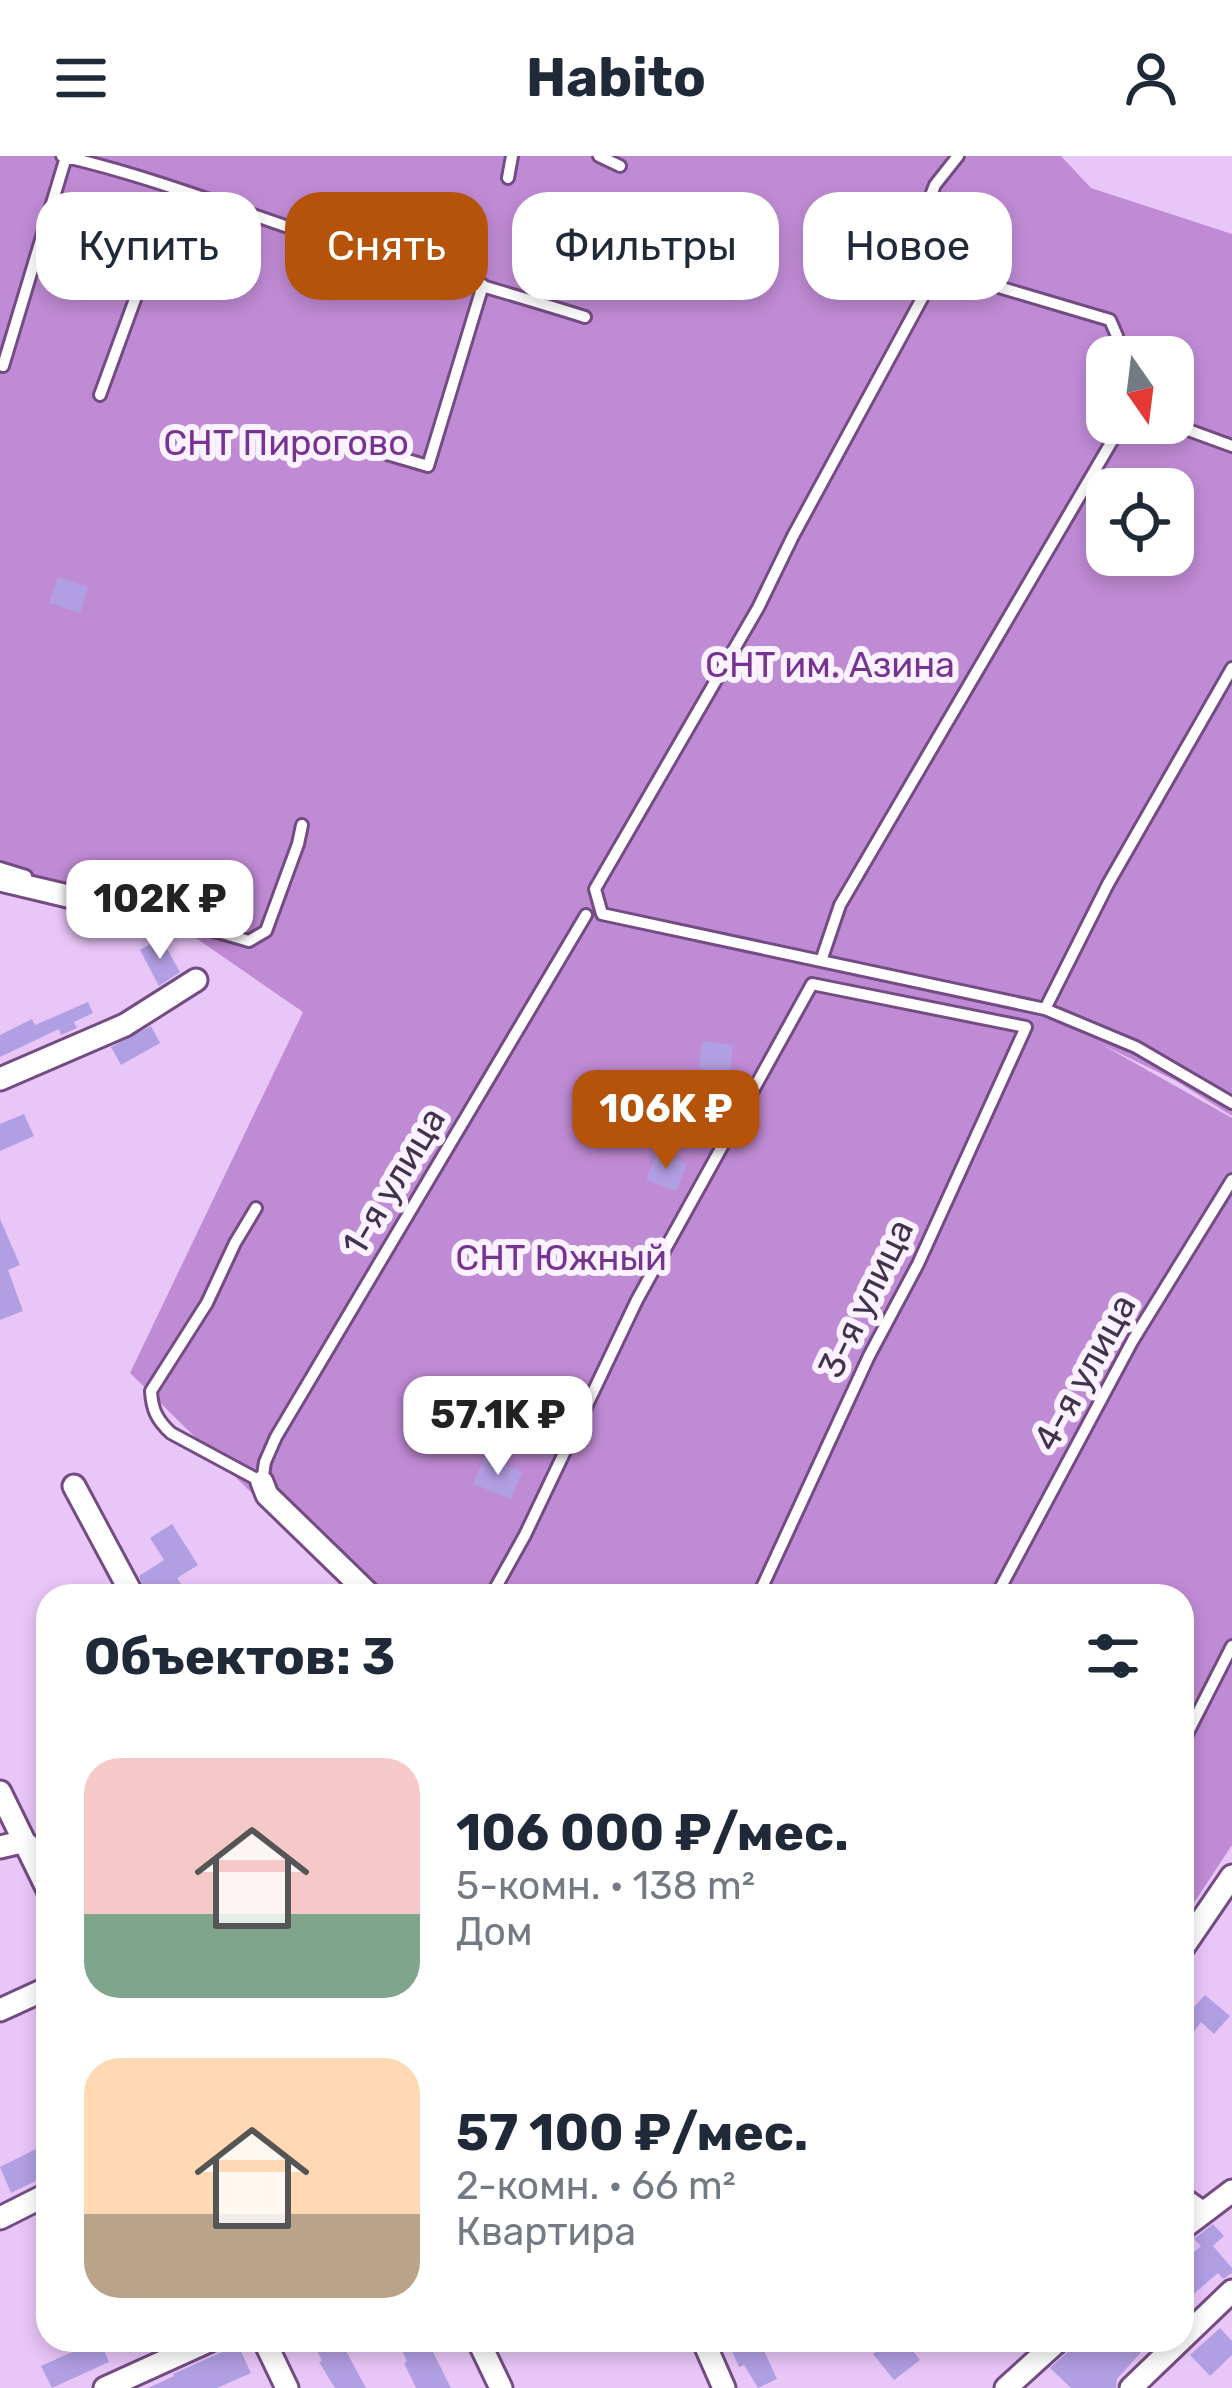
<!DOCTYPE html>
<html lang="ru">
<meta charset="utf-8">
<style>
:root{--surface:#fff;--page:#f2f2f3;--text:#1f2937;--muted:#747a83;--accent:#b45309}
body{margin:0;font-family:Rubik,sans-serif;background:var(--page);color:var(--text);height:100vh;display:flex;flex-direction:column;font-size:45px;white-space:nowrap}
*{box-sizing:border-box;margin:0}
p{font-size:39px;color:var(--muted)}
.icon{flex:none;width:66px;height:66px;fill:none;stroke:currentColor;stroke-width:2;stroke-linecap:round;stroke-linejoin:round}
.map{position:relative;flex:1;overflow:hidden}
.panel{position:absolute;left:36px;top:1428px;width:1158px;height:768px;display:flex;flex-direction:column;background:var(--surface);border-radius:36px;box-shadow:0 6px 18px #0003}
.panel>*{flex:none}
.top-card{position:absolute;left:36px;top:36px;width:1161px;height:108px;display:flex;gap:24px}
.needle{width:78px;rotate:166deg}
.controls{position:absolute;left:1086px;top:180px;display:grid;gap:24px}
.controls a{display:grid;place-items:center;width:108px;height:108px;border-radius:24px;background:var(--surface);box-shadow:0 6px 18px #0003;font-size:60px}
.price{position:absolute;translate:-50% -102px;padding:0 27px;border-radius:24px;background:#fff;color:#222;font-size:39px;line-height:78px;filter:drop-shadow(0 3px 6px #0008)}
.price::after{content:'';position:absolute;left:50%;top:72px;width:36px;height:27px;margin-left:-18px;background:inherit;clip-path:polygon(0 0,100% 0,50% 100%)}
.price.current{background:var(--accent);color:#fff}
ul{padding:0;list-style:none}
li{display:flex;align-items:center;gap:36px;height:300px;padding:0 48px}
li span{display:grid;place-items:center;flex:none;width:336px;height:240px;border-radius:36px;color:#555}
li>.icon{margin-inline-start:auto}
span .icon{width:144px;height:144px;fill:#fffc;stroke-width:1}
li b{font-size:51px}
h2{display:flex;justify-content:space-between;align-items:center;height:144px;padding:0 48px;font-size:51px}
.tag{padding:0 42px;border-radius:36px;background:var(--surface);box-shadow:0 6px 18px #0003;font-size:42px;line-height:108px}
.tag.current{background:var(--accent);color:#fff}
header{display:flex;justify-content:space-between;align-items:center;height:156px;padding:0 48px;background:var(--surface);font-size:54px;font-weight:700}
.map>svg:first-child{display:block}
</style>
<header><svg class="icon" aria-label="menu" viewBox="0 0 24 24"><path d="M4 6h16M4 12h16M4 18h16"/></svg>Habito<svg class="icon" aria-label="person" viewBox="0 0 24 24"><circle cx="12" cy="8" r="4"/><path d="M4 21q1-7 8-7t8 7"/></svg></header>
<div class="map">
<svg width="1232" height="2232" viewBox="0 0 1232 2232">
<rect width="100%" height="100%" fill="#e9c6f8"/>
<path fill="#c08bd5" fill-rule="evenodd" d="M 0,0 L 1061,0 L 1091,32 L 1232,78 L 1232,960 L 1176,925 L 1101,888 L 1232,962 L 1232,1689 L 1182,1765 L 1182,1440 L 356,1440 L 130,1217 L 303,856 L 174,767 L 0,720 ZM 1107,201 L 1173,201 L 1173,267 L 1107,267 ZM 1107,333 L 1173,333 L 1173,399 L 1107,399 Z"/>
<path fill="#b19fe3" d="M 58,421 L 88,431 L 80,457 L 49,447 Z
M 161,782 L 180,816 L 159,830 L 140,794 Z
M 88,846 L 93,857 L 74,866 L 77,872 L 61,879 L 59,873 L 0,901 L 0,879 L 32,863 L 35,869 Z
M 151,870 L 160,887 L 121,909 L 111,891 Z
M 702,885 L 733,889 L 730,917 L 699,913 Z
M 24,958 L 34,980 L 0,995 L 0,968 Z
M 657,997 L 687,1008 L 676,1035 L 646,1024 Z
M 0,1063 L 20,1109 L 8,1114 L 23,1155 L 0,1164 Z
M 485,1300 L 522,1316 L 511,1343 L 473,1328 Z
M 172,1368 L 198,1409 L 177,1422 L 189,1440 L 148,1440 L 139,1420 L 164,1404 L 150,1382 Z
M 1205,1839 L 1230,1860 L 1214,1878 L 1201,1866 L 1182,1892 L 1182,1864 Z
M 48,1987 L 48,2019 L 11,2037 L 0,2011 Z
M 1213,2068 L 1224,2080 L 1213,2090 L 1232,2112 L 1232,2117 L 1223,2123 L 1218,2117 L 1190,2141 L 1182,2132 L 1182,2106 L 1201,2090 L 1194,2083 Z
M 1220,2172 L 1232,2185 L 1232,2199 L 1210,2220 L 1190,2199 Z
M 99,2184 L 109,2206 L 52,2232 L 41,2210 Z
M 312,2184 L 340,2184 L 366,2232 L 335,2232 L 319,2206 L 322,2205 Z
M 397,2184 L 427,2184 L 451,2232 L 416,2232 L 404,2207 L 407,2205 Z
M 751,2184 L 759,2184 L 777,2223 L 758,2232 L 744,2209 L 739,2211 L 731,2193 Z
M 876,2184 L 904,2184 L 920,2204 L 894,2224 L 873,2198 L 881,2192 Z
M 1075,2184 L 1152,2184 L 1117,2223 L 1116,2232 L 1071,2232 L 1050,2212 L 1069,2195 Z
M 238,2189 L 251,2217 L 217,2232 L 148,2232 L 174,2220 L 173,2218 Z"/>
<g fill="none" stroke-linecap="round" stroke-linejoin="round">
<g stroke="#744c84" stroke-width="16">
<path id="service" d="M 62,0 C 155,21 245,58 336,87 C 419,112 502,135 585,161
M 599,0 L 620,10
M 958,0 L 935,29 L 912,89 L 938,113 L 793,380 L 758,452 L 595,733 L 602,758 L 1045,853 L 1136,891 L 1232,947
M 508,22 L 512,0
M 938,113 L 1110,164 L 1117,180 L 1110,201
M 3,210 L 66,1
M 1107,213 L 1104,227 L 1107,236
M 100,239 L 175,34
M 1169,267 L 1232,290
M 387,298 L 428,310 L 483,129
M 0,712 L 26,720
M 72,734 L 249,785 L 266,775 L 298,688 L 302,669
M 821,805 L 840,749 L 1112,285 L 1115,267
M 1045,853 L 1108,728 L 1232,512
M 256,1052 L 235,1087 L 207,1147 L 151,1235 C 152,1254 157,1264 171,1277 L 262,1326 L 265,1306 L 276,1281 L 586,759
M 491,1440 L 525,1379 L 637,1144 L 812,828 L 1026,871 L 918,1108 L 869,1200 L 758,1440
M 996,1440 L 1133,1184 L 1232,1024
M 1182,1588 L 1232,1490"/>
</g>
<g stroke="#744c84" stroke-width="27">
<path id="minor" d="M 0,724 L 76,742
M 0,923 L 125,869 L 196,824
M 262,1326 L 267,1339 L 371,1440
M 74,1330 L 133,1440
M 0,1636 L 48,1734
M 0,1691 L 17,1687 L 27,1688
M 1182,1793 L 1232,1720
M 0,1854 L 48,1832
M 1182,2042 L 1202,2056
M 0,2062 L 48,2038
M 1182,2073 L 1232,2035
M 1182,2183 L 1232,2135
M 264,2184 L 287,2232
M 478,2184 L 501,2232
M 703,2184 L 724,2232
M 105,2232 L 211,2184
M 1006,2232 L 1059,2184
M 1131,2232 L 1181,2184"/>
</g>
<use href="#service" stroke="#fff" stroke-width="10"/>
<use href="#minor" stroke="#fff" stroke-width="21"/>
</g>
<g text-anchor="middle" stroke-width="12" stroke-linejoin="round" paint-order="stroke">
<g font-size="36" fill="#783292" stroke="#fbf2ff">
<text x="286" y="299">СНТ Пирогово</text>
<text x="830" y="521">СНТ им. Азина</text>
<text x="561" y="1114">СНТ Южный</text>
</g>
<g font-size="36" fill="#43324b" stroke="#fbf2ff">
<text transform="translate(393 1025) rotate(-59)" y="13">1-я улица</text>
<text transform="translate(865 1142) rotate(-64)" y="13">3-я улица</text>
<text transform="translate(1084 1216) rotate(-61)" y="13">4-я улица</text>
</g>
</g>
</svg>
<div class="controls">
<a><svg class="needle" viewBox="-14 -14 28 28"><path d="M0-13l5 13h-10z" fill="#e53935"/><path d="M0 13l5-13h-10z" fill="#747a83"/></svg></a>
<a><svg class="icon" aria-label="locate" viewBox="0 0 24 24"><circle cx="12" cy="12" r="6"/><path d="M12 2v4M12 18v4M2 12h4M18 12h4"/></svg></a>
</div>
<b class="price" style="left:160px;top:806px">102K ₽</b>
<b class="price current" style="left:666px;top:1016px">106K ₽</b>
<b class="price" style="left:498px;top:1322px">57.1K ₽</b>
<div class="top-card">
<a class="tag">Купить</a>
<a class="tag current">Снять</a>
<a class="tag">Фильтры</a>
<a class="tag">Новое</a>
</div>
<section class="panel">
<h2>Объектов: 3<svg class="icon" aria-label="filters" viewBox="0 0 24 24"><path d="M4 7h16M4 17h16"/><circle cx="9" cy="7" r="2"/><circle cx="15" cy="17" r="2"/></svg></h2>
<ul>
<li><span style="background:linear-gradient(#f6c9c9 65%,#7fa58c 0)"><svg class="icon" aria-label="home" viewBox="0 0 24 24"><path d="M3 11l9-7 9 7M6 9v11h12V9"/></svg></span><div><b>106 000 ₽/мес.</b><p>5-комн. · 138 m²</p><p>Дом</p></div></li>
<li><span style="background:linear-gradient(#ffd9b3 65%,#b9a48a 0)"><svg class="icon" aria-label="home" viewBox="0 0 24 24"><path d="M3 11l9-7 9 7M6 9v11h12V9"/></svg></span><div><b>57 100 ₽/мес.</b><p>2-комн. · 66 m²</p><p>Квартира</p></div></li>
</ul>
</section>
</div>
